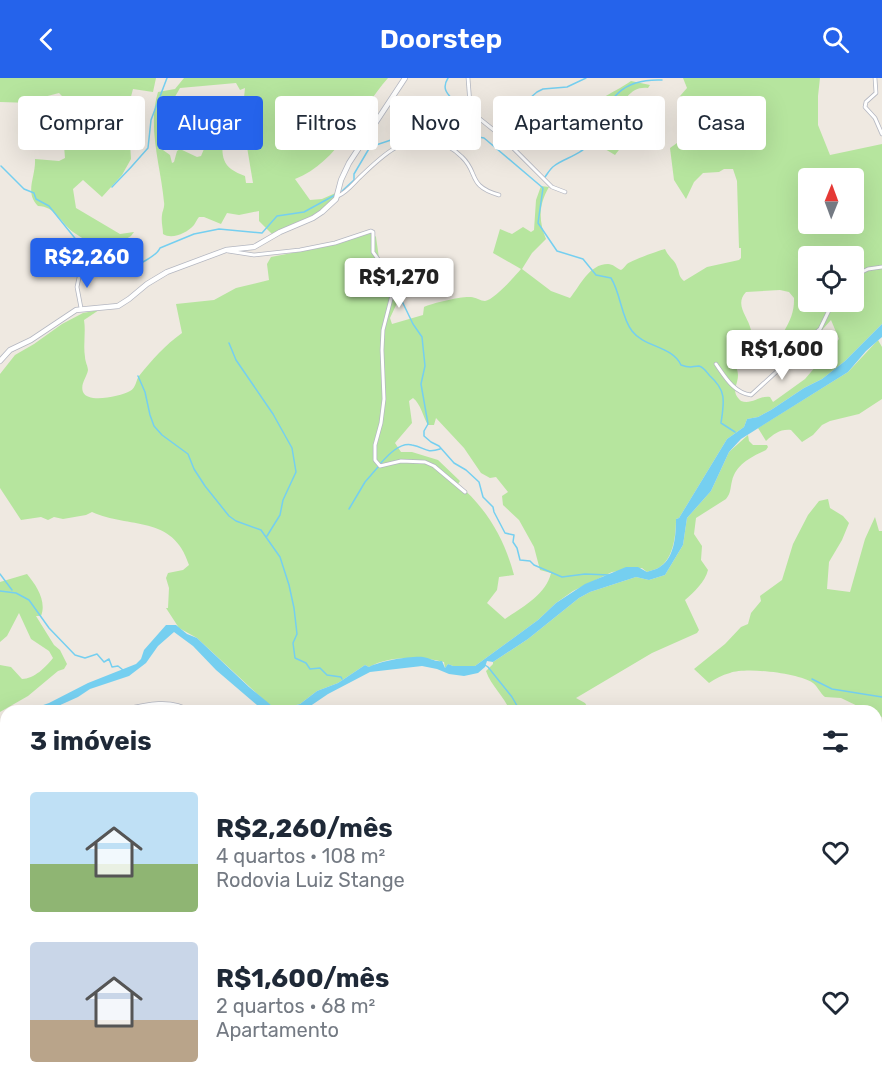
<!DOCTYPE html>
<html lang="pt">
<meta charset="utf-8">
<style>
:root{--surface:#fff;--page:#f6f6f7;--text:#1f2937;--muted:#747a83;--accent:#2563eb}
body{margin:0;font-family:Rubik,sans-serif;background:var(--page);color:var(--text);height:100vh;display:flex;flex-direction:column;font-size:22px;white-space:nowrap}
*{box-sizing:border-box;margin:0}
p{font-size:20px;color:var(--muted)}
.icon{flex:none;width:33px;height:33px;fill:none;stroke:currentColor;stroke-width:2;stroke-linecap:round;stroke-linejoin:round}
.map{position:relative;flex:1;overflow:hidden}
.side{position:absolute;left:0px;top:627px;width:882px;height:386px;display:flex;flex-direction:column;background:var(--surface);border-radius:18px 18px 0 0;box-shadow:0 6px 24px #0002}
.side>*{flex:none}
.banner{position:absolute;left:18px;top:18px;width:846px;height:54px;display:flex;gap:12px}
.needle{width:39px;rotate:1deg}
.tools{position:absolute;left:798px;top:90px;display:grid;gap:12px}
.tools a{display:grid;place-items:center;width:66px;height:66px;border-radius:6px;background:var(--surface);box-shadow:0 6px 24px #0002;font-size:30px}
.price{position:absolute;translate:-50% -51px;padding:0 14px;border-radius:6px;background:#fff;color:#222;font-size:20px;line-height:39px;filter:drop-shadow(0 2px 3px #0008)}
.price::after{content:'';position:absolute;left:50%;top:36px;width:18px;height:14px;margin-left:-9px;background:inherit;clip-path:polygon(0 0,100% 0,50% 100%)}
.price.on{background:var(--accent);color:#fff}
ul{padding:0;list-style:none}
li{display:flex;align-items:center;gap:18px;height:150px;padding:0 30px}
li span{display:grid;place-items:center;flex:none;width:168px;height:120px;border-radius:6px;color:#555}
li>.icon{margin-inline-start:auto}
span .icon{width:72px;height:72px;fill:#fffc;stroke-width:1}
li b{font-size:26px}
h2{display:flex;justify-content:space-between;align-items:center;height:72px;padding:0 30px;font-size:26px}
.chip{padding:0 21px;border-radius:6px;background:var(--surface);box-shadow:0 6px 24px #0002;font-size:21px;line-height:54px}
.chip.on{background:var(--accent);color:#fff}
header{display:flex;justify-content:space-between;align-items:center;height:78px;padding:0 30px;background:var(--accent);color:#fff;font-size:27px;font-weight:600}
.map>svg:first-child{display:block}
</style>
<header><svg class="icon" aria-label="back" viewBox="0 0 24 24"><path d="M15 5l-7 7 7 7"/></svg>Doorstep<svg class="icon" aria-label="search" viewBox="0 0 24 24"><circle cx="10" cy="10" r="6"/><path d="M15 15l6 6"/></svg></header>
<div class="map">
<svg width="882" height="1012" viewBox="0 0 882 1012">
<rect width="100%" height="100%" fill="#efe9e1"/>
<path fill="#b6e59e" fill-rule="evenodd" d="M 0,0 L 156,0 L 153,14 L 133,11 L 128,30 L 131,81 L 122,97 L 102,119 L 83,102 L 73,111 L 76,130 L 120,156 L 134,154 L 131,158 L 121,164 L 121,172 L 111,170 L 103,164 L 95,167 C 87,163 80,159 73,154 C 61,145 55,128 38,128 C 24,114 36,99 35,81 L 59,83 L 65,80 L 62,43 L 66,24 L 62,18 L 59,15 L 40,20 L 32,25 L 0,24 Z
M 184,0 L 388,0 C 358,34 339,84 295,101 L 310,122 L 322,121 L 340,113 L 330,128 L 274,158 L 259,143 L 259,133 L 239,137 L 227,135 L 221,146 L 204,139 L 199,139 C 197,141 196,144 194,147 C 187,155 172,162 163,156 C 163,150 161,144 162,137 C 162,133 165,130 164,124 C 161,89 147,49 158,14 L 175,11 ZM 236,5 L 240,12 L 245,10 L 242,39 L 253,105 L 246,105 L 245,98 C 240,96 235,94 231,91 C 216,80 224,55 230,40 L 225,41 L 207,64 L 201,78 L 197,79 L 180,71 L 177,73 L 174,84 L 172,85 L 170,77 L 163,72 L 166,65 C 155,48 171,26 180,10 Z
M 683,0 L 820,0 L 818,18 L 818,47 L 830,77 L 882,66 L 882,246 L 845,283 L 822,301 L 804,310 L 771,332 L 758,339 L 747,341 L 744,349 L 727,361 L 679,440 L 676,441 C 676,455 674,479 661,488 C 658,491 652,492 647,494 L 642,490 L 612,494 L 573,513 L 556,525 L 538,542 L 475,588 L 453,588 L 448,586 L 445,590 L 444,584 C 422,579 391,577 369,589 L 365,587 L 338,605 L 317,613 L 300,626 L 278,632 L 266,624 L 197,560 L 179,550 L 166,530 L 168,530 L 169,510 L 166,500 L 168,495 L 183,492 L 189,487 C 173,436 129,451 92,434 L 86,437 L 63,441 L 54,439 L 48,442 L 41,439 L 21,442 L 0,410 L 0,296 L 15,277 L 34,266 L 62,246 L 83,235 L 99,232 L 84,242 C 86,254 83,267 85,279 C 85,283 88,289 88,292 C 87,299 80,306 83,314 C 88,326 121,318 130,313 C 136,310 136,302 139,298 C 152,282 165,267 182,255 L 176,226 L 214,222 L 236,210 L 269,202 L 267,186 L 271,179 L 323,169 L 372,154 L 376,159 L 379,180 L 392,197 L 396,212 L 397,225 L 390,240 L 392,246 L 423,237 L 424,229 C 432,225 462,218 471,219 C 475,219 481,223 485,223 C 494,222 515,198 521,191 L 493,175 L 500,151 L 512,156 L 523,149 L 531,154 L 534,152 L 536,122 L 541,108 L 549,109 C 539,126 538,142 546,161 L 532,175 L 522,191 L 551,213 L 570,220 C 580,208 589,186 608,186 C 613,186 616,190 621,192 C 623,191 625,188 627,186 C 632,182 658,173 665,171 C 669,180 675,182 677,189 C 680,195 678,198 684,203 L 707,189 L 739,182 L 741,180 L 741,170 L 739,170 L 737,103 L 733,91 L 724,91 L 719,94 L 703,95 L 694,104 L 686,121 L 674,102 L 670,70 L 684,60 L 703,54 L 713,35 L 710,28 L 680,18 L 687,10 ZM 808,100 L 854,100 L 854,146 L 808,146 ZM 808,178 L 854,178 L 854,224 L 808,224 ZM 780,212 L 789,214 L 794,220 C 795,245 778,259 768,280 L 767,285 L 770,288 L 780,286 L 789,280 L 795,282 L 831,242 L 839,261 L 805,301 L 773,324 L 770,319 C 760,317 752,327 741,323 C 730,313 738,308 738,297 C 738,290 733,285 732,278 C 742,272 748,265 751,252 C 748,238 734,227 746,214 ZM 413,320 C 421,326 423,339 428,347 L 434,347 L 436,340 L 464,370 L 481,395 L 490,400 L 496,399 L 508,414 L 502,418 L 503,427 L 519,442 L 534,469 L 540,492 L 551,495 C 546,517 522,529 505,541 L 487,525 L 497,512 L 499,499 L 514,497 C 504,460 487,431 458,406 L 460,403 L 438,382 L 412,374 L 401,374 L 395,365 L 412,345 L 409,323 Z
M 631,3 L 650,7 L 648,10 C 639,9 633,12 627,19 C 612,35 639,44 640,59 L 622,68 L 615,77 L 583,58 L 580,53 L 593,41 L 591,36 L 602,27 L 601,21 C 612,14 621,10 631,3 Z
M 878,262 L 882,269 L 882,321 L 859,336 L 830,343 L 822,347 L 813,357 L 802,364 L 791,352 C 780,351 774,356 766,363 L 758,350 L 848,294 Z
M 748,357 L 749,363 L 753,367 L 767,367 L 768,369 L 766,372 C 751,379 736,386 732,403 C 730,411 731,415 726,421 L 696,440 L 694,456 L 702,468 L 701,482 L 708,492 C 705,504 694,514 685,522 L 699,552 L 697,555 L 652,575 L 576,620 L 585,625 L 590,633 L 510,633 C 504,618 491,608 486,593 L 493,586 L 493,584 L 528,561 L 579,520 L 590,514 L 636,499 L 649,502 L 665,497 L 683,467 L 687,440 L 711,413 L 729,374 Z
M 828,421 L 830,430 L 843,438 L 849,445 L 842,462 L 829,484 L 827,511 L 850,514 L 865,461 L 875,439 L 879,453 L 882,453 L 882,639 L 876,637 L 876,633 L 868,633 L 841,620 L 825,619 C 820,615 818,609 813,605 C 799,595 746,589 730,595 C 722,597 715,601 709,605 L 694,591 L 725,566 L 741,549 L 748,546 L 751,535 L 761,523 L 760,518 L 782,502 L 793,466 L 808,437 L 819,423 Z
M 27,496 C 36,507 47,523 41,538 L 36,538 L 54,567 L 60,572 L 67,586 L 64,591 L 58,593 L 28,618 L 0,634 L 0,587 L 11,589 L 22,601 C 34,601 46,589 53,580 L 49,573 L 31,561 L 19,535 L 7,558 L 0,564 L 0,504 Z
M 0,717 L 6,718 L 6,953 L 0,953 Z
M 882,725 L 882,1012 L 709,1012 L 711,1006 L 876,1006 L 876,732 Z
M 162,1007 L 162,1006 L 318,1007 L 306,1012 L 162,1012 Z
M 594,1007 L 642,1007 L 644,1012 L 596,1012 Z"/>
<path fill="#75cff0" d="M 882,246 L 882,259 L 866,273 L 848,294 L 741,361 L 729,374 L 711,413 L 687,440 L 683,467 L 665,497 L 649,502 L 636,499 L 590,514 L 579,520 L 528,561 L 493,584 L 487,583 L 485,589 L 478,595 L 464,598 L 449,596 L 437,591 L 422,588 L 370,594 L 328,616 L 303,633 L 264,633 L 216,592 L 193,568 L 174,554 L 158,568 L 146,585 L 129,598 L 90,611 L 78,619 L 47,633 L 26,633 L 49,625 L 88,605 L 136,586 L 141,581 L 144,572 L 166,547 L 176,547 L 187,556 L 197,560 L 249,609 L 277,632 L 300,626 L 317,613 L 338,605 L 365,587 L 369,589 C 381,583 410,578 423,579 C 430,580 435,584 442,583 L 445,590 L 448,586 L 453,588 L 475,588 L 538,542 L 556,525 L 585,506 L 626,489 L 638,489 L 647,494 C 652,492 658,491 661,488 C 675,479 676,455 676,441 L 679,440 L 727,361 L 744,349 L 747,341 L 758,339 L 771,332 L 804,310 L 822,301 L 845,283 Z"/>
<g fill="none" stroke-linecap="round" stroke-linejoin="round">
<path stroke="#75cff0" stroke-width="1.5" d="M 448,0 C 441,11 448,16 454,23 L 452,27 L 460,38 L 460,44 L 467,49 L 473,58 L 484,60 L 543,110 L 538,145 L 557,173 L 583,181 L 596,197 L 611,200 C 621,216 621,239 632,253 C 644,269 672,268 681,287 C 692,291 692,288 699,288 C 704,289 707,295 710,298 C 727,313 724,324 721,345 L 735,354
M 504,59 L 509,53 L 519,51 L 521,43 L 520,34 L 530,20 L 537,14 L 543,11 L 567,9 L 586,0
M 496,69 L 502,61
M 1,88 L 24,111 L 34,115 L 36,121 L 49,128 L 78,164 L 100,178 L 123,188 L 126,192 C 136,188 157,178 160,170 L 194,156 L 219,151 L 262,155 L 277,138 L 304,134 L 335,117
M 545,99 C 548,95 550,91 554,88 C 564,80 582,77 589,65 C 608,30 612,0 662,2
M 112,109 C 125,96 137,83 148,70 L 151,42 L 167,0
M 342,113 L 354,102 L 354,96 L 370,69 L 391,62 L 394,55 L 404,48 L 424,46 L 436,52 L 462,46 L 461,45
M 400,219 L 413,246 L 422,259 L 425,288 L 421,306 L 428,346 L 424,353 L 424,358 L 431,364 L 439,368 L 454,385 L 466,392 L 479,404 L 483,419 L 493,429 L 494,434 L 505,455 L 514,457 L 513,464 L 517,470 L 520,482 L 530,483 L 534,487 L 562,499 L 585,496 L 609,497
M 229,265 L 236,282 L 273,336 L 292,370 L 296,394 L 283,422 L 280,437 L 267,458
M 138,298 L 145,314 L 150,337 L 154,348 L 162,357 L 188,376 L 194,391 L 205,408 L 229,438 L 236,443 L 261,452 L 280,479 L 289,507 L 294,530 L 297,556 L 293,565 L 295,580 L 306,585 L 310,591 L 320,590 L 327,597 L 341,599 L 342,601
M 380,386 C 388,377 400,364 412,367 C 425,369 425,376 440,371
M 349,431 L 365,404 L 378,389
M 0,496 L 12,512
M 0,513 L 16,515 L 29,522 L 49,550 L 75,577 L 85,580 L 97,576 L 104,584 L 109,581 L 112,589 L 118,588 L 123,592
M 485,587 L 488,589 L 512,619 L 520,633
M 812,601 L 832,611 L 882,619
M 876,721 L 882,721
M 0,872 L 6,874
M 417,1006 L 419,1012
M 468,1006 L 475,1012
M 344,1012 L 350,1010 L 352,1006"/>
<g stroke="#b4b7c1" stroke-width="4.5">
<path id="street" d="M 468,0 L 470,26 L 475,37 L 500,57 L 552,109 L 565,114
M 875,0 L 876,15 L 866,24 L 865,29 L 875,40 L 882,56
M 338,118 C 347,114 352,107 359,100 C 379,81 401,58 430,62 C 442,64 453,70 462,79 C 479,95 467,108 499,117
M 228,173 L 254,177 L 300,172 L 335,165 L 371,153 L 373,154 L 373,174 L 388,195 L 392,217 L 383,252 L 382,272 L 384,321 L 381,345 L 375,367 L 375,382 L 380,388 L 401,383 L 425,384 L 434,388 L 465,414
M 854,198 L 868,191 L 882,189
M 81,230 L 77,209 L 81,190
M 716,286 C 725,299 734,315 751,317 L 785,286 L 800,268 L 820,251 L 833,224
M 117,633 C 140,628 170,619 190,633
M 0,677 L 6,673
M 876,729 L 882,723
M 560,1006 L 566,1012
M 365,1012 L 370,1006
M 492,1012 L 493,1006
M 670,1012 L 672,1009 L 685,1009 L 696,1006"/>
</g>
<g stroke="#b4b7c1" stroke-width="6">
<path id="secondary" d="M 0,283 L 10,272 L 31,262 L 76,232 L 118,228 L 129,221 L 147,206 L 167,194 L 226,172 L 254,169 L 280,154 L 313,140 L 322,134 L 336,121 L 341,102 L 349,85 L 405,0"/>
</g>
<use href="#street" stroke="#fff" stroke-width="3"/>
<use href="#secondary" stroke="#fff" stroke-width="4.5"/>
</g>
</svg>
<div class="tools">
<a><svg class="needle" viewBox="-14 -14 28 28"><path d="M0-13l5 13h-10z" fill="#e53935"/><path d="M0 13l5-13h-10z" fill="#747a83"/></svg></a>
<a><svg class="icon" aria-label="locate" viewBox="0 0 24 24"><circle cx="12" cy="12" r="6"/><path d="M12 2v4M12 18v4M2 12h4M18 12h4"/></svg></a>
</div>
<b class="price on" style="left:87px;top:211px">R$2,260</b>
<b class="price" style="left:399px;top:231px">R$1,270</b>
<b class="price" style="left:782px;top:303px">R$1,600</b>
<div class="banner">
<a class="chip">Comprar</a>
<a class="chip on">Alugar</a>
<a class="chip">Filtros</a>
<a class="chip">Novo</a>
<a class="chip">Apartamento</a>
<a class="chip">Casa</a>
</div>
<section class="side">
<h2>3 imóveis<svg class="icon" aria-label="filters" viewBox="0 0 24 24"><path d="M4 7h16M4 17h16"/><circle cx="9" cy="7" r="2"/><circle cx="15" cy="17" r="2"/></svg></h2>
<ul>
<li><span style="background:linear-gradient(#bfe0f5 60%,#8fb573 0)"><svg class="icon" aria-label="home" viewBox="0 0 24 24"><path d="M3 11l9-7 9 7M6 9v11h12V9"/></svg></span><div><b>R$2,260/mês</b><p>4 quartos · 108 m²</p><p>Rodovia Luiz Stange</p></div><svg class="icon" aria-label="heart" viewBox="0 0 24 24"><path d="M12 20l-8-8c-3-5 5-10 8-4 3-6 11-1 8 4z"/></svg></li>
<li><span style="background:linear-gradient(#c9d6e8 65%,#b9a48a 0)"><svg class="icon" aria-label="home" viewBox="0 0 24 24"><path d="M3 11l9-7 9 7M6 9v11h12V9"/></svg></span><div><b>R$1,600/mês</b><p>2 quartos · 68 m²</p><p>Apartamento</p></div><svg class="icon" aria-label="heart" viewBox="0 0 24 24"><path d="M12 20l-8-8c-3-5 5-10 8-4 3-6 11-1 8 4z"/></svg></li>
</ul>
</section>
</div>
